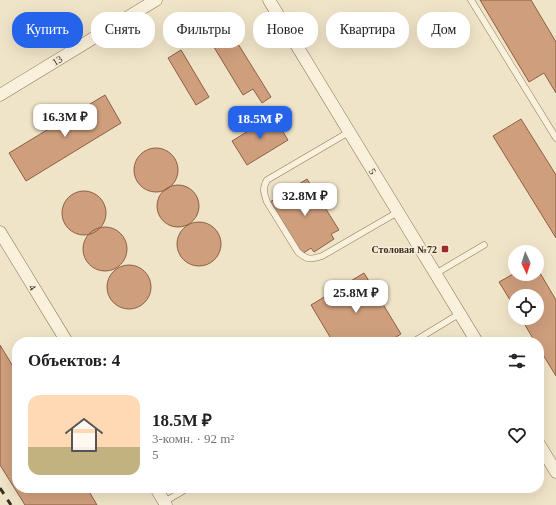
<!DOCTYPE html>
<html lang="ru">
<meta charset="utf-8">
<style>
:root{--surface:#fff;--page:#f6f6f6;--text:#202124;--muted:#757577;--line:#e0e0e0;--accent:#2563eb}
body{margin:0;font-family:Georgia,serif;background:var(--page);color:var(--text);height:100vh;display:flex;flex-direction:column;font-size:15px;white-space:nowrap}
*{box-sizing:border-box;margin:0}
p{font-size:13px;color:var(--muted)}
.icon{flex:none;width:22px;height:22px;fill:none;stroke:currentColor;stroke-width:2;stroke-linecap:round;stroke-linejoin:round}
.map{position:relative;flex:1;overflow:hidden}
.drawer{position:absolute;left:12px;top:337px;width:532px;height:156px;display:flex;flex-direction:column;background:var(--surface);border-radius:16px;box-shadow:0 4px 16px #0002}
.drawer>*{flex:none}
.banner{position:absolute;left:12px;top:12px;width:532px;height:36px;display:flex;gap:8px}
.needle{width:26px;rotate:176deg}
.buttons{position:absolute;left:508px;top:245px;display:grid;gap:8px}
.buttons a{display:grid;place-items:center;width:36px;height:36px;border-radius:50%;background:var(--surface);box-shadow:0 4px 16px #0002;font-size:20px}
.price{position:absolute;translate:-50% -34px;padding:0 9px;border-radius:8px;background:#fff;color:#222;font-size:13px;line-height:26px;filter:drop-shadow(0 1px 2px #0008)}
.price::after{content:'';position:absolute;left:50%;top:24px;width:12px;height:9px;margin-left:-6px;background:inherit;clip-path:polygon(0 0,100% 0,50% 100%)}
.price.current{background:var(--accent);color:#fff}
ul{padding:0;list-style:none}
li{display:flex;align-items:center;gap:12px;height:100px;padding:0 16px}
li+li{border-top:1px solid var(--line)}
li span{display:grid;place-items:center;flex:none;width:112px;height:80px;border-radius:12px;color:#555}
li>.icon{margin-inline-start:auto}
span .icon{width:48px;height:48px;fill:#fffc;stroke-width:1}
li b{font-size:17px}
h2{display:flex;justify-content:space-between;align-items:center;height:48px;padding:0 16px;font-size:17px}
.tag{padding:0 14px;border-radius:16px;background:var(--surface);box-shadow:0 4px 16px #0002;font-size:14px;line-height:36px}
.tag.current{background:var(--accent);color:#fff}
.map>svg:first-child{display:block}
</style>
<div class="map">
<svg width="556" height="505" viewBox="0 0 556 505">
<rect width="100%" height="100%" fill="#f0e4c8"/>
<path fill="#cf9f7d" stroke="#8d5f41" d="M 480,0 L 531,0 L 556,42 L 556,93 L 544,73 L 529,82 Z
M 225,23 L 271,97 L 262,103 L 253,89 L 243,95 L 206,34 Z
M 181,50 L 209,97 L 196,105 L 168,58 Z
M 105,95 L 121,123 L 26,181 L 9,153 Z
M 273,116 L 288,140 L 247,165 L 232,141 Z
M 521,119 L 556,175 L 556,238 L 493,136 Z
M134 170a22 22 0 1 1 44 0a22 22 0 1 1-44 0Z
M 307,179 L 339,230 L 331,234 L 334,239 L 314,252 L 311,248 L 302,254 L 270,202 Z
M157 206a21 21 0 1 1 42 0a21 21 0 1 1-42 0Z
M62 213a22 22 0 1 1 44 0a22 22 0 1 1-44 0Z
M177 244a22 22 0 1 1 44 0a22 22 0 1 1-44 0Z
M83 249a22 22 0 1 1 44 0a22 22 0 1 1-44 0Z
M107 287a22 22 0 1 1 44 0a22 22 0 1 1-44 0Z
M 537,268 L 556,300 L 556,376 L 539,348 L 539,342 L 535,342 L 521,318 L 537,318 L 537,296 L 515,296 L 515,308 L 499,282 L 515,273 L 515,274 L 537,274 Z
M 364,273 L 401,334 L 388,342 L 333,342 L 311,305 Z
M 0,345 L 17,373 L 17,488 L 87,488 L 97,505 L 25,505 L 0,465 Z"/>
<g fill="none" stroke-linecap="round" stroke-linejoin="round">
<g stroke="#8d765c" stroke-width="7">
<path id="lane" d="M 471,0 L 556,138
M 349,132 L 267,180 C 262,189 264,193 267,202 L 298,252 C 307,260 310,260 322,256 L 398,212
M 435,274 L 484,245
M 413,342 L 459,314
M 164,502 L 188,488"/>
</g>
<g stroke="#8d765c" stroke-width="13">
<path id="street" d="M 269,0 L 477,342
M 0,95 L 156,0
M 0,232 L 67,342
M 539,444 L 556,472
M 156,488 L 166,505"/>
</g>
<use href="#lane" stroke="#faf1dc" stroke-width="6"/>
<use href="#street" stroke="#faf1dc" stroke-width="12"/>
<path stroke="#3d2e20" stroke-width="3" stroke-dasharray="7 7" stroke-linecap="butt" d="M 0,488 L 11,505"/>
</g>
<rect fill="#9e2a2b" stroke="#f7eed8" stroke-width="1.5" x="441" y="245" width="8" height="8" rx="2"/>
<g text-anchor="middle" stroke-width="3" stroke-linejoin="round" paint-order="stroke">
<g font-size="10" fill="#3d2e20" stroke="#f7eed8">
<text transform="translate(57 60) rotate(-31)" y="4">13</text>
<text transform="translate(373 171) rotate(59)" y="4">5</text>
<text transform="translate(33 287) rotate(59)" y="4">4</text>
</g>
<g font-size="10" font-weight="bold" fill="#3d2e20" stroke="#f7eed8" text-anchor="end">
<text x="437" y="253">Столовая №72</text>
</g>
</g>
</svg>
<div class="buttons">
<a><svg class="needle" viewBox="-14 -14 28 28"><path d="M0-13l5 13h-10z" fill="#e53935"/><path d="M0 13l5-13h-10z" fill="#757577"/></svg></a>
<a><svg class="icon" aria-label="locate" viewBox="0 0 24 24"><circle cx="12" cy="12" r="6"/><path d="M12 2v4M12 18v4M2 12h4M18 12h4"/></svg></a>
</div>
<b class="price" style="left:65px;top:138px">16.3M ₽</b>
<b class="price current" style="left:260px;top:140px">18.5M ₽</b>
<b class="price" style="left:305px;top:217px">32.8M ₽</b>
<b class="price" style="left:356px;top:314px">25.8M ₽</b>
<div class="banner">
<a class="tag current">Купить</a>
<a class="tag">Снять</a>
<a class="tag">Фильтры</a>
<a class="tag">Новое</a>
<a class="tag">Квартира</a>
<a class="tag">Дом</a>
</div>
<section class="drawer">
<h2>Объектов: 4<svg class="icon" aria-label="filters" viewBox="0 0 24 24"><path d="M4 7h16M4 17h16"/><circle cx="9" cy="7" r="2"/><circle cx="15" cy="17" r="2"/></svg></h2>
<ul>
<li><span style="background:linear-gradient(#ffd9b3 65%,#c2b280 0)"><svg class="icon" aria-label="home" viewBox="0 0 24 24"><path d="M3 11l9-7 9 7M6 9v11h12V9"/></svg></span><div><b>18.5M ₽</b><p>3-комн. · 92 m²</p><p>5</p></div><svg class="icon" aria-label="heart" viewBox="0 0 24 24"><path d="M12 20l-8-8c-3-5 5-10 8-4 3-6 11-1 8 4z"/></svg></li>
</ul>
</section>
</div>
